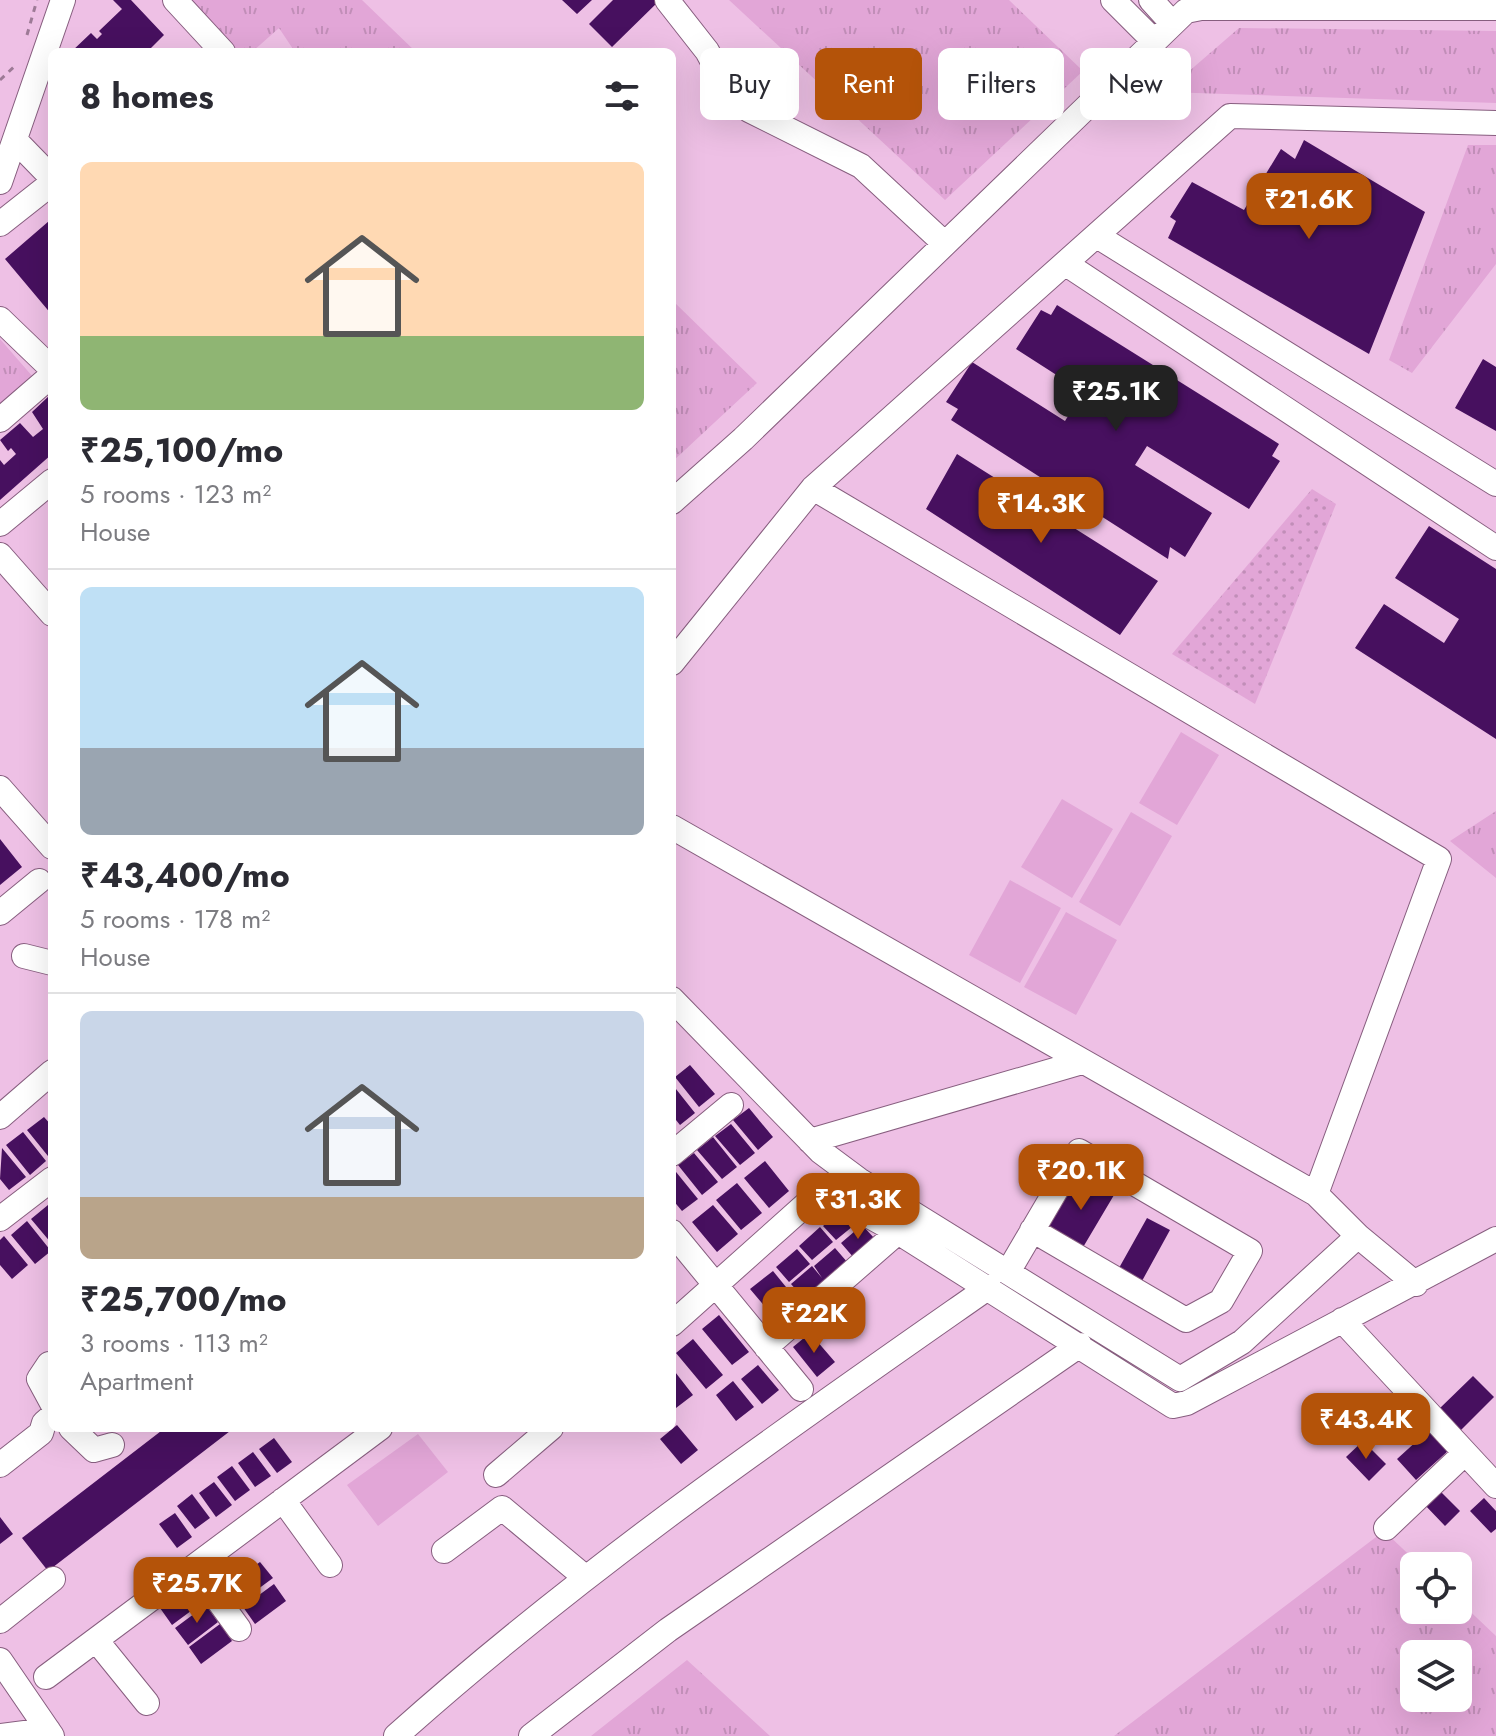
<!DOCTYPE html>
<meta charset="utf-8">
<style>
:root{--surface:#fff;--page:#f2f2f3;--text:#2b2b33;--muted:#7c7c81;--line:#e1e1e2;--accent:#b45309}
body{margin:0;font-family:Jost,sans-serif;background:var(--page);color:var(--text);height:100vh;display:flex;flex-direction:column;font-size:30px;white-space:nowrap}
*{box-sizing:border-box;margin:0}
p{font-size:26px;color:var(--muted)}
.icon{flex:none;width:44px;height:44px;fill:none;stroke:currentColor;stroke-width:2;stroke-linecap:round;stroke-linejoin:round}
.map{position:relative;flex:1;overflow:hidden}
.drawer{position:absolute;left:48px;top:48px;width:628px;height:1384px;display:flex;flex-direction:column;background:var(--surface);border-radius:12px;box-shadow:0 8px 32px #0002}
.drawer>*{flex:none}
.top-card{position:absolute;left:700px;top:48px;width:676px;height:72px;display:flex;gap:16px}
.controls{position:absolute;left:1400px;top:1552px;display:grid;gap:16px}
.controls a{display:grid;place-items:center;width:72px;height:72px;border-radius:12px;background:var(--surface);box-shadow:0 8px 32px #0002;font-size:40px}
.price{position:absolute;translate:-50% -68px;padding:0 18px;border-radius:16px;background:var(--accent);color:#fff;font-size:26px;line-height:52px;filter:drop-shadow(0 2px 4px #0008)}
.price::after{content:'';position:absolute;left:50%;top:48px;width:24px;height:18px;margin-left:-12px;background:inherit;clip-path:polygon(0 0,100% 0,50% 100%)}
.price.active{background:#222;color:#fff}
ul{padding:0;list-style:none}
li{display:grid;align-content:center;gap:16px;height:424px;padding:0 32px}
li+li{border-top:2px solid var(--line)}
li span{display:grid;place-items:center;height:248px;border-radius:12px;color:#555}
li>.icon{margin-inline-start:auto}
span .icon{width:144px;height:144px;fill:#fffc;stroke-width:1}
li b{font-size:34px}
h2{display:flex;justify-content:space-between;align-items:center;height:96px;padding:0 32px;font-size:34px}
.pill{padding:0 28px;border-radius:12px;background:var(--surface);box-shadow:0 8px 32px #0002;font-size:28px;line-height:72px}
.pill.active{background:var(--accent);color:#fff}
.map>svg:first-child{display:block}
</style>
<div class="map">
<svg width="1496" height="1736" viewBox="0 0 1496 1736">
<defs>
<pattern id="grass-tufts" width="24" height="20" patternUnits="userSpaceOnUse" patternTransform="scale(2)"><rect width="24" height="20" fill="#e2a6d7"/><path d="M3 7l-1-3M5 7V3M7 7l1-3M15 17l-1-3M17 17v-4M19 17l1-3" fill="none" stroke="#c18eb8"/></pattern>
<pattern id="garden-dots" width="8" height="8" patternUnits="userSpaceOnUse" patternTransform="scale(2)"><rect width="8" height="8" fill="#e2a6d7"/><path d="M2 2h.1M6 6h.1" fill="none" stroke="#c18eb8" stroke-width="1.8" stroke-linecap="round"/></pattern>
</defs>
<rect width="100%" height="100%" fill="#eec0e5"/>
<path fill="url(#grass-tufts)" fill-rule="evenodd" d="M 189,0 L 362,0 L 416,52 L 295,52 L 279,28 L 252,52 L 235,52 Z
M 729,0 L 1009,0 L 1083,71 L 945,200 Z
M 1239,28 L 1496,31 L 1496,103 L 1165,92 Z
M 1468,145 L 1496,145 L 1496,264 L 1412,373 L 1389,360 Z
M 672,300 L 757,383 L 672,462 Z
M 0,339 L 33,377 L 0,404 Z
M 1496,811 L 1496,878 L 1450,841 Z
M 1384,1531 L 1421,1566 L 1414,1566 L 1414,1610 L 1458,1610 L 1458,1600 L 1496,1636 L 1496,1736 L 1114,1736 ZM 1414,1654 L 1458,1654 L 1458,1698 L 1414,1698 Z
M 687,1660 L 770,1736 L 591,1736 Z"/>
<path fill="url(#garden-dots)" d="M 1312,489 L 1336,504 L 1255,704 L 1172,654 Z"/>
<path fill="#e2a6d7" d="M 1181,732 L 1219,755 L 1177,825 L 1139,803 Z
M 1062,799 L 1113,829 L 1072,898 L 1021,867 Z
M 1131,812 L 1172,836 L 1120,926 L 1079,902 Z
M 1010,880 L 1061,908 L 1020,983 L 969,955 Z
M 1066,912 L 1117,940 L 1076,1015 L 1024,987 Z
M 418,1434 L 448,1472 L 378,1526 L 347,1485 Z"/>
<path fill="#47105f" d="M 113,0 L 131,0 L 164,35 L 147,52 L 71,52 L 91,33 L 97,39 L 102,34 L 99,31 L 122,9 Z
M 562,0 L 592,0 L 577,14 Z
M 613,0 L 660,0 L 612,47 L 589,24 Z
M 1304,140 L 1425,212 L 1369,354 L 1168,238 L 1176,221 L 1170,217 L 1192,182 L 1244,210 L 1281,149 L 1295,159 Z
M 49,221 L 52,225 L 52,315 L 5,259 Z
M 1057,305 L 1279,444 L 1272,456 L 1280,461 L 1249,509 L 1147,446 L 1135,465 L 1212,513 L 1185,557 L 1170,547 L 1168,559 L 951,420 L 958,409 L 946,402 L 972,362 L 1065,421 L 1083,392 L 1016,349 L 1041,310 L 1051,315 Z
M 1483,359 L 1496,367 L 1496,431 L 1455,408 Z
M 50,395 L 52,454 L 0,500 L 0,460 L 4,465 L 16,454 L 11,448 L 8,451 L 0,440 L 20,423 L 33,437 L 43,429 L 32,412 Z
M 957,454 L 1158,581 L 1120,635 L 926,509 Z
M 1429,526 L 1496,569 L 1496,739 L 1355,648 L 1384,604 L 1444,643 L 1459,619 L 1395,578 Z
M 0,839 L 22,867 L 0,885 Z
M 690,1065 L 715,1094 L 699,1107 L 675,1077 Z
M 672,1084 L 695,1113 L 680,1125 L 672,1115 Z
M 749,1108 L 773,1137 L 758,1150 L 733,1120 Z
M 44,1117 L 52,1126 L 52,1161 L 27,1130 Z
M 731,1124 L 755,1153 L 740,1165 L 715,1136 Z
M 23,1132 L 46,1161 L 30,1175 L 6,1145 Z
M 713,1137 L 737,1167 L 722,1179 L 697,1150 Z
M 2,1148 L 26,1177 L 9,1190 L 0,1179 Z
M 694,1153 L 718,1182 L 702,1195 L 678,1165 Z
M 765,1161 L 789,1191 L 769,1208 L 744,1178 Z
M 672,1167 L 698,1199 L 682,1211 L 672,1199 Z
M 1080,1174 L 1114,1195 L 1082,1249 L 1048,1228 Z
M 737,1183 L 762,1213 L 741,1230 L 716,1200 Z
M 48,1205 L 52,1210 L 52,1244 L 31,1219 Z
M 713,1205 L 738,1234 L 717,1252 L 692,1222 Z
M 845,1207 L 858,1222 L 836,1240 L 823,1226 Z
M 1147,1218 L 1170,1230 L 1142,1281 L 1119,1268 Z
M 27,1221 L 51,1251 L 35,1264 L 11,1235 Z
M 862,1225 L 875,1239 L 854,1258 L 841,1243 Z
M 820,1227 L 833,1242 L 812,1260 L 799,1246 Z
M 4,1236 L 28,1265 L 12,1279 L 0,1265 L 0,1240 Z
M 835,1248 L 848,1263 L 804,1299 L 791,1284 L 812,1266 L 822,1278 L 814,1266 Z
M 797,1249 L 810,1264 L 789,1282 L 776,1267 Z
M 773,1271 L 799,1303 L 777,1321 L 750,1289 Z
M 719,1315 L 749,1352 L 732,1365 L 702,1329 Z
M 810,1333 L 835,1362 L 817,1377 L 793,1347 Z
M 693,1339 L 723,1375 L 706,1389 L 676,1353 Z
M 758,1365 L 779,1390 L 762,1404 L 741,1379 Z
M 672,1368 L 693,1395 L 676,1408 L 672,1403 Z
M 1473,1376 L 1494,1397 L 1460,1431 L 1438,1410 Z
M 733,1381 L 754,1407 L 736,1421 L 716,1395 Z
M 677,1425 L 698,1450 L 681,1464 L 660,1439 Z
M 165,1428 L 234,1428 L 48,1571 L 22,1538 Z
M 1430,1429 L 1449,1450 L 1416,1480 L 1397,1459 Z
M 274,1438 L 292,1462 L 277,1473 L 259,1449 Z
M 1363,1441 L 1386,1464 L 1369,1481 L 1346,1457 Z
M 253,1452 L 271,1476 L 255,1487 L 238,1463 Z
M 232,1466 L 250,1490 L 235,1501 L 217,1477 Z
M 214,1482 L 232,1505 L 216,1517 L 199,1493 Z
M 1439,1490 L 1460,1511 L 1445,1526 L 1424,1504 Z
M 192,1494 L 210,1518 L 195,1529 L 177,1506 Z
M 1484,1498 L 1496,1511 L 1496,1529 L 1491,1533 L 1470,1511 Z
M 175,1513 L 192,1537 L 177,1548 L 159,1524 Z
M 0,1517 L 13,1534 L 0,1544 Z
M 260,1562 L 273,1578 L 242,1601 L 229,1584 Z
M 274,1584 L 286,1601 L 255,1624 L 243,1607 Z
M 191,1585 L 203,1602 L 172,1625 L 160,1608 Z
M 206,1605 L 218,1622 L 188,1645 L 175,1628 Z
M 220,1624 L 232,1641 L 201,1664 L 189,1647 Z"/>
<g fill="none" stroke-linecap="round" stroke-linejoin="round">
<g stroke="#875e7f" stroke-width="26">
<path id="minor" d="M 175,0 L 223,52
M 667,0 L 707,51 L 730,93 L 749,110 L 861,166 L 944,243
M 1113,0 L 1153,40
M 1151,0 L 1171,22
M 15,140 L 52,178
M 0,182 L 63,0
M 0,224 L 52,183
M 1097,236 L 1496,484
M 1066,264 L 1496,548
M 0,319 L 52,369
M 0,420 L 52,375
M 813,488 L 1439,859 L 1316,1194
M 672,502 L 743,439 L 1186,11 L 1201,8 L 1496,8
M 0,524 L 52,481
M 0,555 L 52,614
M 672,663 L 813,488 L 1230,116 L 1496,123
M 0,788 L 52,847
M 672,827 L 1316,1194 L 1358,1236 L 1242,1342 L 1180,1379 L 859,1180 L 820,1151 L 672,999
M 0,913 L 39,881
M 24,956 L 52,963
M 0,1117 L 52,1072
M 810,1141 L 1082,1062
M 672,1154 L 731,1105
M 0,1219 L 52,1179
M 672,1232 L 801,1389
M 1358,1236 L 1416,1284
M 1008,1272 L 1079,1151 L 1250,1251 L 1221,1301 L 1186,1320 L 1032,1230
M 1342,1320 L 1496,1486
M 672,1324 L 812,1199 L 842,1201 L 898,1232 L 1173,1406 L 1187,1403 L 1496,1239
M 766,1347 L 898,1232
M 49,1364 L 39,1379 L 52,1403
M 71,1428 L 94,1450 L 112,1445
M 0,1465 L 41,1433 L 44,1423 L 52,1416
M 496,1475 L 551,1428
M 283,1500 L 330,1565
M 1386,1528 L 1465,1453
M 444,1551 L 502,1508 L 586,1578
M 194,1567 L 239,1629
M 0,1621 L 53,1579
M 96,1640 L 147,1703
M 0,1660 L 52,1736
M 46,1677 L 380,1428
M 0,1736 L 48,1730
M 396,1736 C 581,1570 786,1429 989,1287
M 531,1736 L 668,1630 L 1080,1345"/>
</g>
<path stroke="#9d7a96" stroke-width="3" stroke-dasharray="6 6" stroke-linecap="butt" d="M 27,35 L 37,0
M 0,80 L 17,64"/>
<use href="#minor" stroke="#fff" stroke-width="24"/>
</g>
</svg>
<div class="controls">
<a><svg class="icon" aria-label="locate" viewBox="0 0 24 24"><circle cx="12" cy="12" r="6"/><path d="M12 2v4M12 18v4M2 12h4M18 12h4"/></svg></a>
<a><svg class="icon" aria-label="layers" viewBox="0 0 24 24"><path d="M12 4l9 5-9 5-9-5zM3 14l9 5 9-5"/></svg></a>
</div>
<b class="price" style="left:1309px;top:241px">₹21.6K</b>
<b class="price active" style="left:1116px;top:433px">₹25.1K</b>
<b class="price" style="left:1041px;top:545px">₹14.3K</b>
<b class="price" style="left:1081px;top:1212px">₹20.1K</b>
<b class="price" style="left:858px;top:1241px">₹31.3K</b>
<b class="price" style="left:814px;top:1355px">₹22K</b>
<b class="price" style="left:1366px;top:1461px">₹43.4K</b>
<b class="price" style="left:197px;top:1625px">₹25.7K</b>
<div class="top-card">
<a class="pill">Buy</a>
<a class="pill active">Rent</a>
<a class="pill">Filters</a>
<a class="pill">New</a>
</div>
<section class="drawer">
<h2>8 homes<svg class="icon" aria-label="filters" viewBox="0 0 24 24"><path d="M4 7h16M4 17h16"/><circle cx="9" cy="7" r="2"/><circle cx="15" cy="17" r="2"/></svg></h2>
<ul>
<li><span style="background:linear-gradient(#ffd9b3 70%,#8fb573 0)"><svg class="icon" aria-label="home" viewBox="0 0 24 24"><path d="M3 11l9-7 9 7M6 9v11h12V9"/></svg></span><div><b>₹25,100/mo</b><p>5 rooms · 123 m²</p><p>House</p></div></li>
<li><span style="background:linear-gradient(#bfe0f5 65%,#9aa5b1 0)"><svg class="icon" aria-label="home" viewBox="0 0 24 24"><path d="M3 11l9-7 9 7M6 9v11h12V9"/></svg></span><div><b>₹43,400/mo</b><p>5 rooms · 178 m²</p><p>House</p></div></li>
<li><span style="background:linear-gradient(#c9d6e8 75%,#b9a48a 0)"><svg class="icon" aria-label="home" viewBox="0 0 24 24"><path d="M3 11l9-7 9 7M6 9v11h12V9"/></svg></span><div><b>₹25,700/mo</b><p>3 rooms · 113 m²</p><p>Apartment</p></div></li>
</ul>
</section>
</div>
